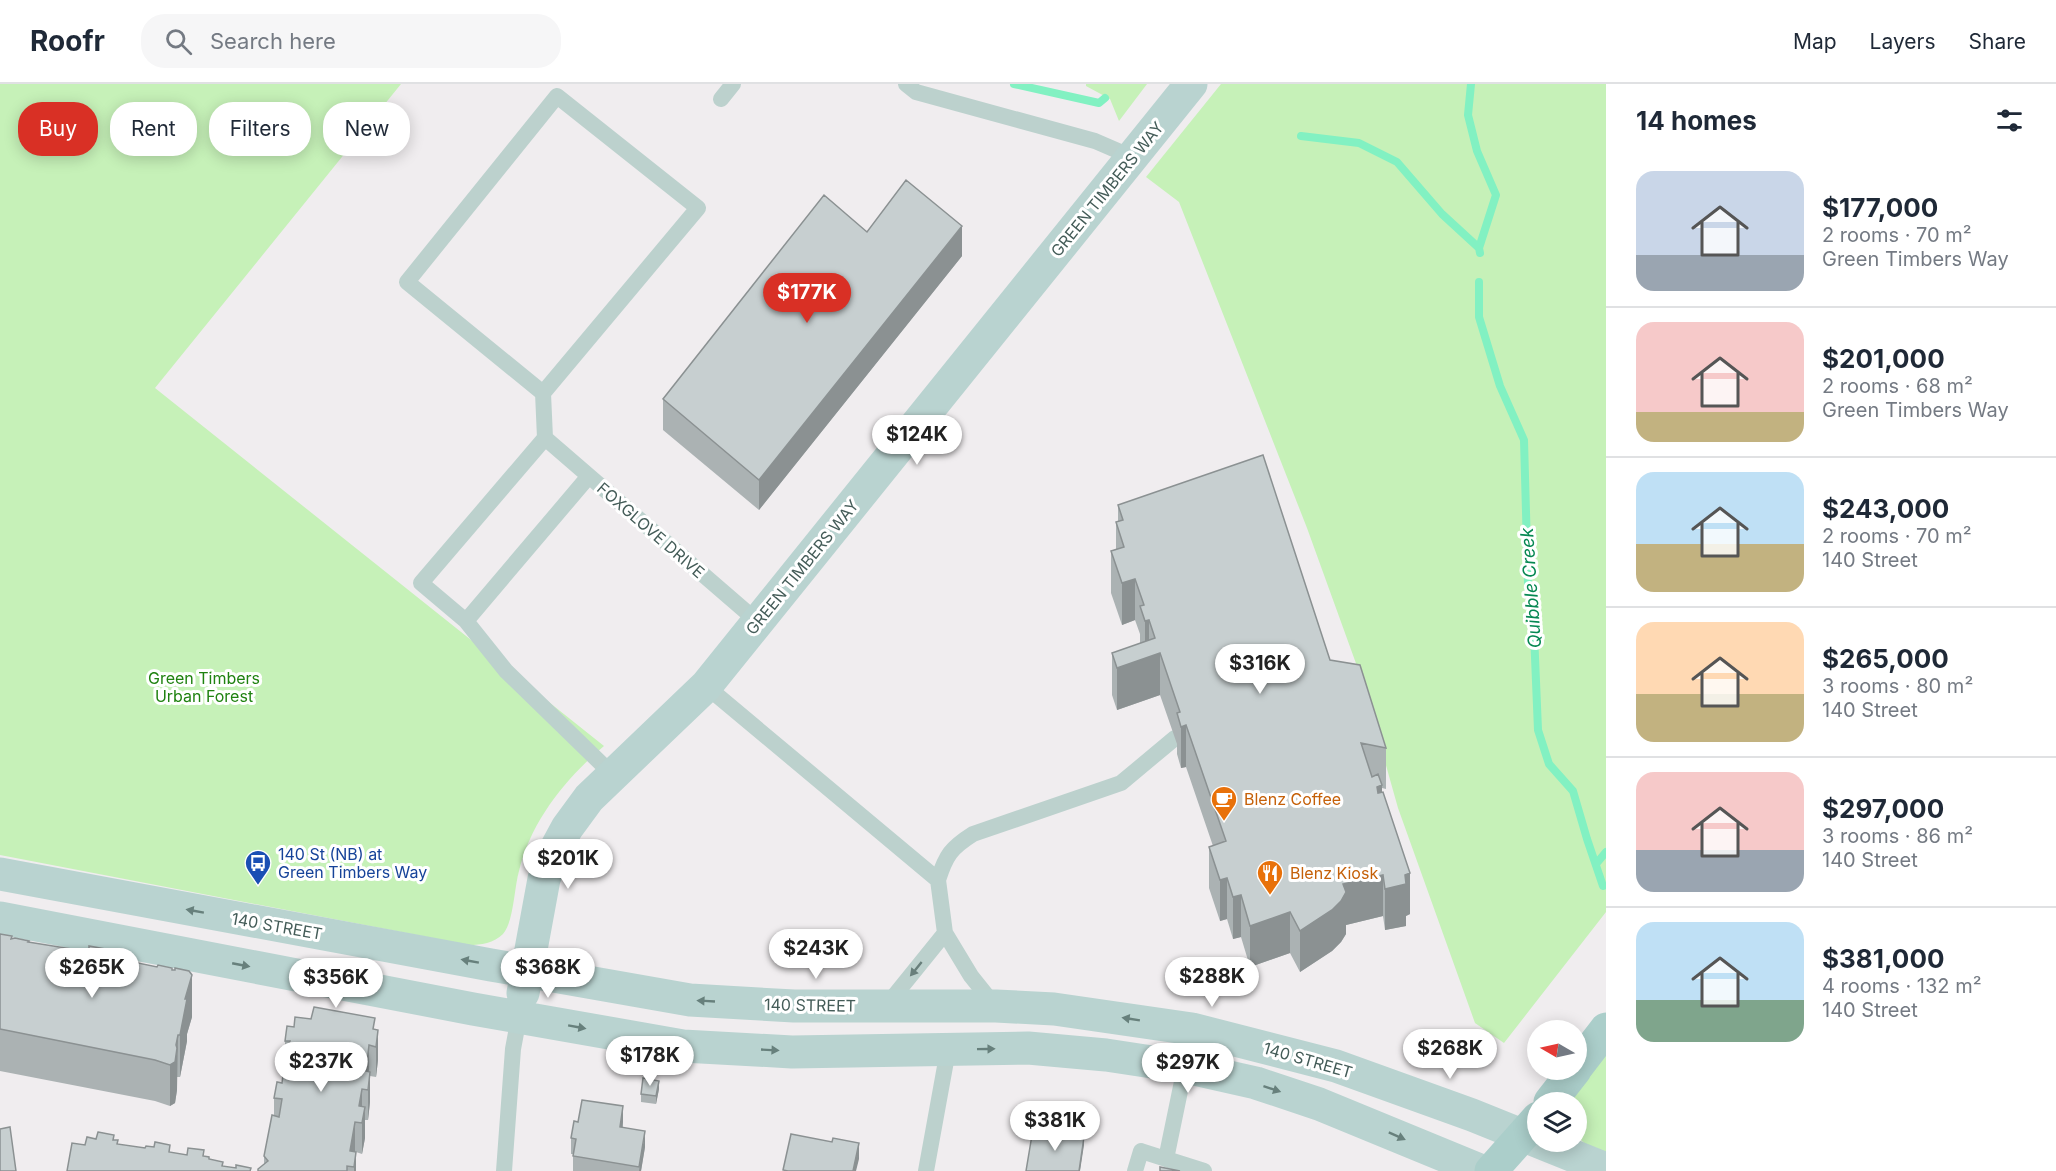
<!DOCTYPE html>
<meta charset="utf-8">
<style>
:root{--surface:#fff;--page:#f6f6f7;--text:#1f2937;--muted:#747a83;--line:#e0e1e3;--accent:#d93025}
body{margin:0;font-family:Inter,sans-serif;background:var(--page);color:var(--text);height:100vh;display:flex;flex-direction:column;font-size:22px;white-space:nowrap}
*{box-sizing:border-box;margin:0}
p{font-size:20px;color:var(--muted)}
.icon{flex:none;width:33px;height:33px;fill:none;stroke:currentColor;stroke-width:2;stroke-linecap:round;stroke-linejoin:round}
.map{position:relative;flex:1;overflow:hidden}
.sheet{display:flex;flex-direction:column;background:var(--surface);width:450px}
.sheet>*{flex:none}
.top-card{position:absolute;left:18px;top:18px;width:570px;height:54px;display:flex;gap:12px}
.needle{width:39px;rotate:279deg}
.controls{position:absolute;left:1527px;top:936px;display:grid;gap:12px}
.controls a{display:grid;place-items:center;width:60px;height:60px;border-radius:50%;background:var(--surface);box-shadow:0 3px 15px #0003;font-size:30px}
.price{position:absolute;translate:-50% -51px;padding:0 14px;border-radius:21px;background:#fff;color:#222;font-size:20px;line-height:39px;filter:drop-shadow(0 2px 3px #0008)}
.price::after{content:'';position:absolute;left:50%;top:36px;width:18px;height:14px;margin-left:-9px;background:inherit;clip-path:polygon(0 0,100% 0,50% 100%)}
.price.current{background:var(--accent);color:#fff}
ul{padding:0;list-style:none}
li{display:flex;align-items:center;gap:18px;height:150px;padding:0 30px}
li+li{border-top:2px solid var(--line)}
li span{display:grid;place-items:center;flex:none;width:168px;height:120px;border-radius:18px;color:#555}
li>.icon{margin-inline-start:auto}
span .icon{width:72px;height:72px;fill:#fffc;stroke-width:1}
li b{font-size:26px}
h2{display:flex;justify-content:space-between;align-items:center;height:72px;padding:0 30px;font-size:26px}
.pill{padding:0 21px;border-radius:24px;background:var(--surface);box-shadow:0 3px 15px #0003;font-size:21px;line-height:54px}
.pill.current{background:var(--accent);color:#fff}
header{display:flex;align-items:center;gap:36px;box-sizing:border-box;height:84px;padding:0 30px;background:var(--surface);border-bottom:2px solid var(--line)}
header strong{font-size:28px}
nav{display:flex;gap:33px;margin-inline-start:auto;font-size:21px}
.search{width:420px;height:54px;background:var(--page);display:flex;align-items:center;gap:15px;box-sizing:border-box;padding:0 21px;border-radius:24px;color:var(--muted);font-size:22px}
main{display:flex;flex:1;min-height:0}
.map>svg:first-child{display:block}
</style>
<header>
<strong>Roofr</strong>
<div class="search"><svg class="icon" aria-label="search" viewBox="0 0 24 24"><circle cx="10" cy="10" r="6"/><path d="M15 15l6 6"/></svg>Search here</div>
<nav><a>Map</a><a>Layers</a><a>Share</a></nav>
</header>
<main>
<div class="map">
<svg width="1606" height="1087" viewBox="0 0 1606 1087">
<rect width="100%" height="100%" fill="#f0edef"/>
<path fill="#c6f1b8" d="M 0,0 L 401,0 L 155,304 L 604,662 C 566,694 531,737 519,787 C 514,804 514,837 503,850 C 494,859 481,861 469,861 L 0,771 Z
M 1086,0 L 1147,0 L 1119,37 L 1110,15 L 1086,2 Z
M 1221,0 L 1606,0 L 1606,828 L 1504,959 L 1475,939 L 1398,724 L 1362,596 L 1307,444 L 1179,118 L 1146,93 Z
M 1606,963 L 1606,1071 C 1572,1055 1576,1054 1576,1018 L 1569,1018 Z"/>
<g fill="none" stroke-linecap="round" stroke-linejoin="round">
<path stroke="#82f1c2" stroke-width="8" d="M 1014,0 L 1099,19 L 1105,14
M 1471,0 L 1468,31 L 1477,67 L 1496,111 L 1479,164
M 1301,52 L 1359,59 L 1397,78 L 1442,130 L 1479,164 L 1480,169
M 1479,198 L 1479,233 L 1500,302 L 1524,356 L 1528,500 L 1534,549 L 1538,646 L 1549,680 L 1573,707 L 1587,755 L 1603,802
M 1596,780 L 1606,768"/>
<path stroke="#bcd1cd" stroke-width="16" d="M 906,0 L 916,8 L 1095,57 L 1132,73
M 721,15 L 733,0
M 543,309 L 407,198 L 557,12 L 698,124 L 543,309 L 545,354 L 421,499 L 466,537 L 506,587 L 613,691
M 545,354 L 758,538
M 466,537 L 589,392
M 706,602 L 938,796 L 945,849 L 971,892 L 995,922
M 938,796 C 946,771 951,764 973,750 L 1121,699 L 1175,654
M 886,922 L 945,849
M 1185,983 L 1166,1075 L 1204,1087
M 504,1087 L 513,965 L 519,933
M 926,1087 L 948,966
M 1135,1087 L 1141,1067 L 1166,1075"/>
<path stroke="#b9d3d0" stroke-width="33" d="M 0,790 L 491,881 L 690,916 L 794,922 L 996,922 L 1054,925 L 1192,945 L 1336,982 L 1472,1031 L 1606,1085
M 0,834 L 473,925 L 683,962 L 792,968 L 1028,964 L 1106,971 L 1185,983 L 1256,999 L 1319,1020 L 1482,1087
M 523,909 L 544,795 L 554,768 L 567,744 L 589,714 L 706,602 L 1191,0"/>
<path stroke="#abceca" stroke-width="33" d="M 1576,984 L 1606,945
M 1550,1018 L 1575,986
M 1491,1087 L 1538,1034"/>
</g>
<path fill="#abb2b3" d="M 867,148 L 962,172 L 759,426 L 663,346 L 663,315 Z
M 1118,421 L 1330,576 L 1386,664 L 1386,705 L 1382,704 L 1382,708 L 1410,830 L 1406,832 L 1406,842 L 1385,846 L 1383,832 L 1346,841 L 1346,850 L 1341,858 L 1332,867 L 1300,888 L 1290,869 L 1250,883 L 1241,853 L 1233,855 L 1227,835 L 1220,837 L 1209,804 L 1209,763 L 1213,762 L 1186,683 L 1181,684 L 1177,670 L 1177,660 L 1160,611 L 1117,626 L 1112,611 L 1112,569 L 1140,560 L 1140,550 L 1135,536 L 1122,541 L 1111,509 L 1111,467 L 1116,465 L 1116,438 L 1118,438 Z
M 0,850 L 12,854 L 29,858 L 172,886 L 192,933 L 187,950 L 187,957 L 180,993 L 177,993 L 177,1006 L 175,1019 L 170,1022 L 155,1017 L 0,987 Z
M 294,943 L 375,946 L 378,976 L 376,993 L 370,992 L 370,1018 L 368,1036 L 365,1036 L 365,1054 L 362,1070 L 356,1068 L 356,1087 L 258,1087 L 264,1081 L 264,1072 L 274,1032 L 274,1014 L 287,992 L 287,987 L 285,987 L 285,957 Z
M 659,1005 L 656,1020 L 641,1018 L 641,1010 Z
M 578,1038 L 623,1038 L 623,1043 L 645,1063 L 641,1087 L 573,1087 L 573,1070 L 571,1070 L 571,1054 Z"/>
<path fill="#8b9192" d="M 962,142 L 962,172 L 759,426 L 759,396 Z
M 1135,495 L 1135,536 L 1122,541 L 1122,499 Z
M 1149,536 L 1149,573 L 1160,569 L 1160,611 L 1117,626 L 1117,584 L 1145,574 L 1145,537 Z
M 1186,641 L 1186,683 L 1181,684 L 1181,643 Z
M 1382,701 L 1382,743 L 1377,703 Z
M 1410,789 L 1410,830 L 1406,832 L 1406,842 L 1385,846 L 1385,805 L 1405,791 Z
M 1383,791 L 1383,832 L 1346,841 L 1346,850 L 1341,858 L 1332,867 L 1300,888 L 1300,847 L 1343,800 Z
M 1227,794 L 1227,835 L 1220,837 L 1220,796 Z
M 1241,811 L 1241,853 L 1233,855 L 1233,813 Z
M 1290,828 L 1290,869 L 1250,883 L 1250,842 Z
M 192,891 L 192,933 L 187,950 L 187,957 L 180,993 L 180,951 L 185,915 Z
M 378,946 L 378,976 L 376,993 L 376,963 Z
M 178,951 L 177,1006 L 175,1019 L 170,1022 L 170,981 Z
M 369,961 L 369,992 L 366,987 Z
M 370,988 L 370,1018 L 368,1036 L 368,1006 Z
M 659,997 L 659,1005 L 656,1020 L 656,1012 Z
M 362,1005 L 362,1035 L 359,1022 Z
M 623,1022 L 623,1038 L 620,1059 L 620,1043 Z
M 365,1023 L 365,1054 L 362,1070 L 362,1039 Z
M 355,1038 L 355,1068 L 350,1067 Z
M 645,1047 L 645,1063 L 641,1087 L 639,1087 Z
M 1084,1053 L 1084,1061 L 1080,1087 L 1079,1087 Z
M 859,1059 L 859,1075 L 856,1087 L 853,1087 Z
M 356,1068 L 356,1087 L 354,1087 L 354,1083 Z"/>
<path fill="#c7cfd0" stroke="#8b9192" stroke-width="1.5" d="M 906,96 L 962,142 L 759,396 L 663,315 L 824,111 L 867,148 Z
M 1263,371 L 1330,576 L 1360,581 L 1386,664 L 1361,659 L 1372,693 L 1378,690 L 1382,701 L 1377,703 L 1378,709 L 1383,708 L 1410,789 L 1405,791 L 1406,800 L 1385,805 L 1383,791 L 1343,800 L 1346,808 L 1341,817 L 1332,826 L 1300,847 L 1290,828 L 1250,842 L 1241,811 L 1233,813 L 1227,794 L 1220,796 L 1209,763 L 1226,757 L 1186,641 L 1181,643 L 1177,629 L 1180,628 L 1160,569 L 1117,584 L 1112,569 L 1155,554 L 1149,536 L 1145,537 L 1140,522 L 1144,521 L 1135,495 L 1122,499 L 1111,467 L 1124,463 L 1116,438 L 1123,436 L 1118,421 Z
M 0,850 L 12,852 L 11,855 L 15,854 L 29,857 L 28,858 L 72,865 L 71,867 L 84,869 L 85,866 L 89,867 L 89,862 L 106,865 L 105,873 L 128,875 L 128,877 L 157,883 L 158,881 L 172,884 L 172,886 L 175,886 L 175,884 L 189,887 L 192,891 L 185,915 L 187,915 L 180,951 L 178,951 L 176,961 L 177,964 L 175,978 L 170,981 L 155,976 L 0,945 Z
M 314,923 L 375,934 L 373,945 L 378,946 L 376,963 L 369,961 L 366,987 L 370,988 L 368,1006 L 362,1005 L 359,1022 L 365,1023 L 362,1039 L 355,1038 L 350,1067 L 356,1068 L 354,1083 L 347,1082 L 347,1087 L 258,1087 L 258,1085 L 268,1077 L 264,1072 L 272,1031 L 279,1033 L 282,1015 L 274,1014 L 277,998 L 282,999 L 283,991 L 287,992 L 291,965 L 288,964 L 290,957 L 285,957 L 287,942 L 294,943 L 295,933 L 311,935 Z
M 643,994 L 659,997 L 656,1012 L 641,1010 Z
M 582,1016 L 623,1022 L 620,1043 L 645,1047 L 639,1083 L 573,1072 L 576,1055 L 571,1054 L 574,1037 L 578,1038 Z
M 10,1043 L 16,1087 L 0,1087 L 0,1045 Z
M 1033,1045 L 1084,1053 L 1079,1087 L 1026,1087 Z
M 98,1048 L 114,1051 L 113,1056 L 118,1056 L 117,1060 L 145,1064 L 146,1062 L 154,1063 L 155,1058 L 170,1061 L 169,1068 L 187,1071 L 188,1064 L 204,1066 L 203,1072 L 209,1073 L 209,1075 L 223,1078 L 222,1082 L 236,1084 L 236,1081 L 251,1084 L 250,1087 L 251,1087 L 67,1087 L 72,1059 L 85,1061 L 87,1053 L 96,1055 Z
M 791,1050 L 832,1058 L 833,1054 L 859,1059 L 853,1087 L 788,1087 L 783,1086 Z
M 1160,1083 L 1180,1087 L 1160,1087 Z"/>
<defs><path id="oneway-solid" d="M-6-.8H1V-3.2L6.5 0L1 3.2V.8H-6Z" transform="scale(1.5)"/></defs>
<g fill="#67807c">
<use href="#oneway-solid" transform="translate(195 827) rotate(-170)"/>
<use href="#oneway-solid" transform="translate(470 877) rotate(-170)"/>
<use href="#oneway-solid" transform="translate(241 881) rotate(11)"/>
<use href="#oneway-solid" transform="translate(706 917) rotate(-177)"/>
<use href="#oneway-solid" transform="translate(1131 935) rotate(-171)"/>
<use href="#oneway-solid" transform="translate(577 943) rotate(10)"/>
<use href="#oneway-solid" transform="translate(986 965) rotate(-1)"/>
<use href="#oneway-solid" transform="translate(770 966) rotate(3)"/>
<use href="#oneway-solid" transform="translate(1272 1005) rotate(18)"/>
<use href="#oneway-solid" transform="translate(1397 1052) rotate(24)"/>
</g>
<use fill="#687f7b" href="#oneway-solid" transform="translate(916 885) rotate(129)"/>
<defs>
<g id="cafe-pin" transform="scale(1.35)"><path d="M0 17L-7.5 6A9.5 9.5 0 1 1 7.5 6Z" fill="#e8710a" stroke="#fff"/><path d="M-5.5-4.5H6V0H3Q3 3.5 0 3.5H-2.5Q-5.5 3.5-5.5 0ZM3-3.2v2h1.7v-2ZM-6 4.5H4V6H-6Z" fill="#fff"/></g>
<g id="bus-pin" transform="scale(1.35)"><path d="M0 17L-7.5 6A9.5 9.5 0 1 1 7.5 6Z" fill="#1a4fb4" stroke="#fff"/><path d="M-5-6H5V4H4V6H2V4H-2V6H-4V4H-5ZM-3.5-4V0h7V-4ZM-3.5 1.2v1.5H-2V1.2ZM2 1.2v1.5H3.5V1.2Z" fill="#fff"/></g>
<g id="restaurant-pin" transform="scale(1.35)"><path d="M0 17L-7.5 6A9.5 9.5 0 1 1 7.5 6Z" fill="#e8710a" stroke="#fff"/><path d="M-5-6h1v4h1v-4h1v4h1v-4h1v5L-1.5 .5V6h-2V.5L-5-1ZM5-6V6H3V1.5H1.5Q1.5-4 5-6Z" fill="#fff"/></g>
</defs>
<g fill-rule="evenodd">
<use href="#cafe-pin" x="1224" y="715"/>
<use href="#bus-pin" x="258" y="779"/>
<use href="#restaurant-pin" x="1270" y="789"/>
</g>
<g text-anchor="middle" stroke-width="6" stroke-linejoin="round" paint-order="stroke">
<g font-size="16" fill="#445c58" stroke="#fff">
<text transform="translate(1107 105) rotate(-51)" y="6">GREEN TIMBERS WAY</text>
<text transform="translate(651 446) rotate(41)" y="6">FOXGLOVE DRIVE</text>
<text transform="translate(802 483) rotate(-51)" y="6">GREEN TIMBERS WAY</text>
<text transform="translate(277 842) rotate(10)" y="6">140 STREET</text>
<text transform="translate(810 921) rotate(1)" y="6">140 STREET</text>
<text transform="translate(1308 976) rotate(16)" y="6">140 STREET</text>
</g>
<g font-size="16" fill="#1f8210" stroke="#fff">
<text x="204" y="600">Green Timbers<tspan x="204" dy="18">Urban Forest</tspan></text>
</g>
<g font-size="16" fill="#c56008" stroke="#fff" text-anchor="start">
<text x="1244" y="721">Blenz Coffee</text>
<text x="1290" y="795">Blenz Kiosk</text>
</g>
<g font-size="16" fill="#164399" stroke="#fff" text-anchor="start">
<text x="278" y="776">140 St (NB) at<tspan x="278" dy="18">Green Timbers Way</tspan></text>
</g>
<g font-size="18" font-style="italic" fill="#068852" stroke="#fff">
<text transform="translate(1531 504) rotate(-94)" y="6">Quibble Creek</text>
</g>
</g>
</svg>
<div class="controls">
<a><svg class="needle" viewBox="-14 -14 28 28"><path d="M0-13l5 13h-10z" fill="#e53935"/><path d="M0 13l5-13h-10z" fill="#747a83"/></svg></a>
<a><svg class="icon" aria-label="layers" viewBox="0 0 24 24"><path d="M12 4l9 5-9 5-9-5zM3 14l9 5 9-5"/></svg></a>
</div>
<b class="price current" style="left:807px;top:240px">$177K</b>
<b class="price" style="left:917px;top:382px">$124K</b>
<b class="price" style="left:1260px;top:611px">$316K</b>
<b class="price" style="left:568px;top:806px">$201K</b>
<b class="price" style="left:816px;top:896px">$243K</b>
<b class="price" style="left:92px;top:915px">$265K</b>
<b class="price" style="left:548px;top:915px">$368K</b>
<b class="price" style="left:1212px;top:924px">$288K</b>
<b class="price" style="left:336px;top:925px">$356K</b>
<b class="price" style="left:1450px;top:996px">$268K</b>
<b class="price" style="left:650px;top:1003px">$178K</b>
<b class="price" style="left:321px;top:1009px">$237K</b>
<b class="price" style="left:1188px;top:1010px">$297K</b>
<b class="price" style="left:1055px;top:1068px">$381K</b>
<div class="top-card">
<a class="pill current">Buy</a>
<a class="pill">Rent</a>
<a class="pill">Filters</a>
<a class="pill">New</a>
</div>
</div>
<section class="sheet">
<h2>14 homes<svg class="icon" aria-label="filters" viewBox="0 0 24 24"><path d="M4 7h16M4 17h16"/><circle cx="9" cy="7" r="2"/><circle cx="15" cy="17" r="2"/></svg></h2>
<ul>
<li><span style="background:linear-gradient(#c9d6e8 70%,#9aa5b1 0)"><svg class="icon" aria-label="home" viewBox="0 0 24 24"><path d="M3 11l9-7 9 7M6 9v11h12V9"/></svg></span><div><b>$177,000</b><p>2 rooms · 70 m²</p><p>Green Timbers Way</p></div></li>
<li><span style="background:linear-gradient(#f6c9c9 75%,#c2b280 0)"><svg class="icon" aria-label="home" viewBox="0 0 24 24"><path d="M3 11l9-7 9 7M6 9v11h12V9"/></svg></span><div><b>$201,000</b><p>2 rooms · 68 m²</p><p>Green Timbers Way</p></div></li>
<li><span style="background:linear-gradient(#bfe0f5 60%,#c2b280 0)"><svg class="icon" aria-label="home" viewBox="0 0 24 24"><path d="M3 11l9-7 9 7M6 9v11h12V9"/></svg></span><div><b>$243,000</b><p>2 rooms · 70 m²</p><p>140 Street</p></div></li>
<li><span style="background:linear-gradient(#ffd9b3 60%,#c2b280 0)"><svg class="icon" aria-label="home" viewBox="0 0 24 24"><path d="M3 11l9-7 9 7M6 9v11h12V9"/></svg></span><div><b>$265,000</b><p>3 rooms · 80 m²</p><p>140 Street</p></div></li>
<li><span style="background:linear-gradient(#f6c9c9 65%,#9aa5b1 0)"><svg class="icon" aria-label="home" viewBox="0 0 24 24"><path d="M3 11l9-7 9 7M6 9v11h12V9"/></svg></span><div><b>$297,000</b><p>3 rooms · 86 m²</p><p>140 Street</p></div></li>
<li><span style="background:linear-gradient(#bfe0f5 65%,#7fa58c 0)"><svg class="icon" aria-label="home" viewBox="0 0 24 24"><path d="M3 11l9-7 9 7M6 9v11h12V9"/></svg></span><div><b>$381,000</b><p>4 rooms · 132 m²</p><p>140 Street</p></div></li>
</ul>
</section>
</main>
